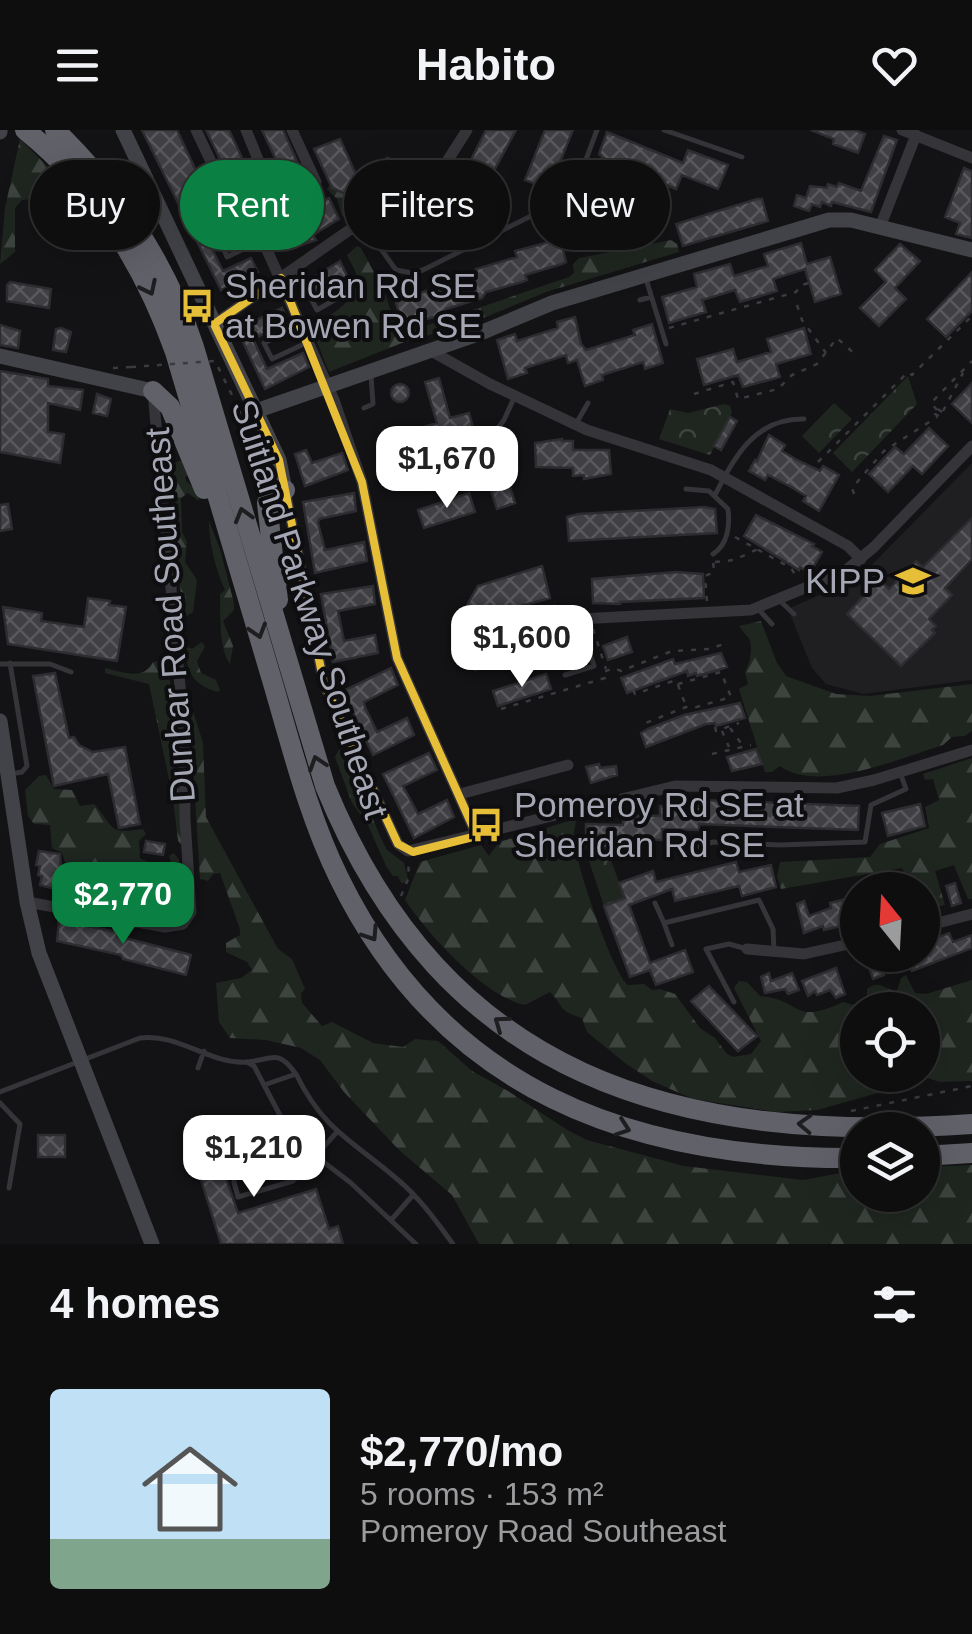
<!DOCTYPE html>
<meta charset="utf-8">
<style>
:root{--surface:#0e0e0f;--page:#171718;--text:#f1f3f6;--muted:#9b9c9e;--line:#2e2e2f;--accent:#0b8043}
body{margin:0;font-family:Helvetica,sans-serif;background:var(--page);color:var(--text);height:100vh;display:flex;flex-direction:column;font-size:38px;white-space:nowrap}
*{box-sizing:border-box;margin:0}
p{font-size:32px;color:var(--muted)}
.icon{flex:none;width:55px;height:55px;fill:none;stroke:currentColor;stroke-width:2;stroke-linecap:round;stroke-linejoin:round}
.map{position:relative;height:1114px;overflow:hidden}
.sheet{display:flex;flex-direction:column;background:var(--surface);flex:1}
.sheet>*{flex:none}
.banner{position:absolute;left:30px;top:30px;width:912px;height:90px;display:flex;gap:20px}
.needle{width:65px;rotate:342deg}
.buttons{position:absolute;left:840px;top:742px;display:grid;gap:20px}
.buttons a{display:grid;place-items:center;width:100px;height:100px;border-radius:50%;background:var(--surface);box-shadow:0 10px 40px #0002,0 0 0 2px var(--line);font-size:50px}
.price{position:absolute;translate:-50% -85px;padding:0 22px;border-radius:20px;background:#fff;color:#222;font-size:32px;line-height:65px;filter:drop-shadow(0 2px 5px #0008)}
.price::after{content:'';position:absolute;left:50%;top:60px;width:30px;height:22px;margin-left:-15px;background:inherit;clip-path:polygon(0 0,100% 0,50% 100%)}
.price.selected{background:var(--accent);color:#fff}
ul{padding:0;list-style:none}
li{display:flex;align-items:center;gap:30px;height:250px;padding:0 50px}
li span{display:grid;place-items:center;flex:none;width:280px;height:200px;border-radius:10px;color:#555}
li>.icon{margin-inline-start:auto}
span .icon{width:120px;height:120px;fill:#fffc;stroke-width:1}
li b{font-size:42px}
h2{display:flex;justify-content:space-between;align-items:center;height:120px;padding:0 50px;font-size:42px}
.tag{padding:0 35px;border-radius:45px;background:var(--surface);box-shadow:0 10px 40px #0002,0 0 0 2px var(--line);font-size:35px;line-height:90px}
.tag.selected{background:var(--accent);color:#fff}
header{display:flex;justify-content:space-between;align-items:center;height:130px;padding:0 50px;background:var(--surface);font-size:45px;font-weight:600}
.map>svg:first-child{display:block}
</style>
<header><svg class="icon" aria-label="menu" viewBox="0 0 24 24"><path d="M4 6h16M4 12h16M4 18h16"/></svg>Habito<svg class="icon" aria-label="heart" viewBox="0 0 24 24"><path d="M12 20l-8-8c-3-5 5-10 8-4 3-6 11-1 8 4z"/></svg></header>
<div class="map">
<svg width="972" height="1114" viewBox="0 0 972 1114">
<defs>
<pattern id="forest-firs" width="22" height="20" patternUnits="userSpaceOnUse" patternTransform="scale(2.5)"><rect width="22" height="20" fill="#1f2620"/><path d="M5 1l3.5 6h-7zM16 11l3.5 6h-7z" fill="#3d433e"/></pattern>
<pattern id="park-crowns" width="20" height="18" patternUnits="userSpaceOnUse" patternTransform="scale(2.5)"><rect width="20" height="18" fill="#1f2620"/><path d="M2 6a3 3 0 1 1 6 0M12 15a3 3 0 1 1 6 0" fill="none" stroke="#3d433e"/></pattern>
<pattern id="building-cross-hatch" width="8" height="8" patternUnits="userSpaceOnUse" patternTransform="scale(2.5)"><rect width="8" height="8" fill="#3f3f44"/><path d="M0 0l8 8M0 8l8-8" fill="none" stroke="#58585d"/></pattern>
</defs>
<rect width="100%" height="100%" fill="#131214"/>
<path fill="#1f1e21" d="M 972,333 L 972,550 L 863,564 L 826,554 L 812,538 L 788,479 L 860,447 Z"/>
<path fill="url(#forest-firs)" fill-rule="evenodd" d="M 20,9 L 78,67 L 78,80 C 58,95 50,79 33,69 L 22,70 L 15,78 L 15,122 L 0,134 L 5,78 Z
M 350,39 L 355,42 L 354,62 L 363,77 L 350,88 L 342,86 L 337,69 L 327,59 L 332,51 Z
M 671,110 L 677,114 L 679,122 L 546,162 L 476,191 L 402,213 L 329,242 L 311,197 C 327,187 358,172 357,149 C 357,141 350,132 347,125 L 357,116 L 361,118 L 384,161 L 399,205 L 569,147 L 574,143 L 573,134 L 579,128 Z
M 185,329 L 190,344 L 185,347 L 186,351 C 192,356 200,362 199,371 L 188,363 L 181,368 L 182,402 L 187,412 L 185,432 L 197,450 L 193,482 L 187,486 L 183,484 L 177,428 L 180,421 L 175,414 L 171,334 Z
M 209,391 L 220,419 L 234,473 L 234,480 L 223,491 L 233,516 L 230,534 C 218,517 221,485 220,464 L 225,460 C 216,441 209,413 209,391 Z
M 761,491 L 777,533 L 786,546 L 836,564 L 870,566 L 972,554 L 972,601 L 965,606 L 952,607 L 943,615 C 901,628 817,664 780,636 L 772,642 L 765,642 L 739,559 L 748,554 L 745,542 C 750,534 754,515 748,507 C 745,503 741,500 739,496 Z
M 202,512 L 205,517 L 197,531 L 201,543 L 216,550 L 220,560 L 218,562 C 188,554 189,538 182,514 L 192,519 Z
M 161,531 C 182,563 167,599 174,634 C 180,660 182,686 181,714 L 178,711 L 173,668 L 149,554 L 105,543 L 105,538 C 123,542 144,551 153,532 Z
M 189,569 L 203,613 L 206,687 L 278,819 L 292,829 L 305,859 L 301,863 L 302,873 L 322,896 L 332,892 L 373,913 L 403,917 L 415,909 L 438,911 L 472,941 L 508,961 L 569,1001 L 587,1010 L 684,1036 L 803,1050 L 857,1040 L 858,1065 L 922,1065 L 923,1037 L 972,1035 L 972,1114 L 479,1114 L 452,1065 L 399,1020 L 344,962 L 320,930 L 301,918 L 266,910 L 230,908 L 219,892 L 216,853 L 241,848 L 252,840 L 247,832 L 226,822 L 226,813 L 240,805 L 240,799 L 220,743 L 213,744 L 208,751 L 200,749 Z
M 339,619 L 357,651 L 380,706 L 387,720 L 404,733 L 408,749 L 406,753 L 401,753 L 398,746 L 393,746 L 386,736 L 368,695 L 352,673 L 335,627 Z
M 972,628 L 972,769 L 968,769 L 954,735 L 935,741 L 945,775 L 923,780 L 922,760 L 913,760 L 902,738 L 781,759 L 777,746 L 780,732 L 870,727 L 880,714 L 929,698 L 925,677 L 939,670 L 933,649 L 925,650 L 923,644 Z
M 46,645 L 54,659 L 72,660 L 80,676 L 94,674 C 116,699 107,704 143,699 L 146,704 L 139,711 L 140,728 L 164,740 L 172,736 L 169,726 L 174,723 L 179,730 L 180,742 L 169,749 L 147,753 L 133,744 L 114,742 L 113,736 L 101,735 L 99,743 L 83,742 L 78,750 L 70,747 L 62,723 L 52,718 L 50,695 L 34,694 L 28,686 L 25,660 L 39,646 Z
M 576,689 C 576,694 573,703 574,710 C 575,732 613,844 628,855 L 644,854 L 652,860 L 660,859 L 675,864 L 700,898 L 715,908 L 727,924 L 733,927 L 751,924 L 761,911 L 734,858 L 739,851 L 747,852 L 760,866 C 804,870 791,896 843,872 L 862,877 L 867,871 L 867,859 C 879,849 884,860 897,861 L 901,848 L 906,845 L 915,863 L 926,864 L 972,850 L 972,951 L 940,952 L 921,946 L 912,948 L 878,963 L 817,980 L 777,982 L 693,969 L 652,951 L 625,933 L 587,902 L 582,888 C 557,880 566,879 550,862 L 525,875 C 483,866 428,804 405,770 L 420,732 L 481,715 L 489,726 L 499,712 ZM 858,880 L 922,880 L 922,945 L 858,945 Z"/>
<path fill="url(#park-crowns)" d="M 602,40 L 668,65 L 664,78 L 614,89 L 594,86 L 604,62 L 592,57 Z
M 908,246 L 917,274 L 852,342 L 833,323 Z
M 834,273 L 852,289 L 819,323 L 802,306 Z
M 724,274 L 730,276 L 732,283 L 710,325 L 659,309 L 670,279 L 688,283 Z
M 588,728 L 610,728 L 625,768 L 604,776 Z"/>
<path fill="url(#building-cross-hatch)" stroke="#2d2c30" stroke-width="2.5" d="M 142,0 L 177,0 L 204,58 L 211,54 L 226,84 L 230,82 L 237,97 L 208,111 L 223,141 L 251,128 L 258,142 L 221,160 Z
M 206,0 L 229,0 L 250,45 L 231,52 Z
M 262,0 L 283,0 L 308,56 L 292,64 Z
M 486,0 L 516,0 L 485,57 L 463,46 Z
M 545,0 L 573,0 L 549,59 L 525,50 Z
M 811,0 L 855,0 L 865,4 L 858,23 L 833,14 L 834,9 Z
M 607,2 L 683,33 L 688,20 L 728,35 L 718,59 L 682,45 L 676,59 L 603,28 L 599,24 Z
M 884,6 L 897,10 L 871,82 L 832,72 L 831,76 L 822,72 L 820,77 L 812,74 L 809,81 L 794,76 L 797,65 L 806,68 L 810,56 L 827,58 L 828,54 L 837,57 L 839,53 L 861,61 Z
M 340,9 L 359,51 L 387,28 L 415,37 L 364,72 L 332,58 L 314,19 Z
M 964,38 L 972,41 L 972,108 L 956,104 L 960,93 L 945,87 Z
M 591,56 L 604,61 L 595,84 L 582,79 Z
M 468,63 L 479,85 L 475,88 L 438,106 L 436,102 L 397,120 L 385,97 Z
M 329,68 L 339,89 L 313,105 L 316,110 L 289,119 L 283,99 L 317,83 L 314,77 L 317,73 Z
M 757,69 L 762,69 L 768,91 L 683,116 L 676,94 Z
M 560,109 L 566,132 L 562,134 L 525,145 L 527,150 L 522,152 L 486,162 L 482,168 L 446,179 L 447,182 L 442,185 L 403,195 L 396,173 L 401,170 L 477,143 L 476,139 L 517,127 L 515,121 Z
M 801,113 L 807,134 L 830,127 L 841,164 L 815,172 L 805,139 L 773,149 L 777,161 L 740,172 L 735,160 L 702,170 L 706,182 L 669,193 L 662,167 L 697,157 L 694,144 L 730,134 L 734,146 L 768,136 L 764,124 Z
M 900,114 L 920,131 L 895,158 L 906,169 L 879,196 L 860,178 L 886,152 L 875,140 Z
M 340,131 L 349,150 L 326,161 L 328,164 L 318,169 L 309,150 Z
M 972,142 L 972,181 L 946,207 L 927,189 Z
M 10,152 L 51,159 L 49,178 L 7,171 L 7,155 Z
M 282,178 L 289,192 L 253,209 L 267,239 L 303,223 L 309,237 L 265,259 L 237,199 Z
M 575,187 L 581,214 L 586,220 L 635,205 L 633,200 L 652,194 L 663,233 L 645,239 L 643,232 L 602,245 L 603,250 L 585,256 L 577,230 L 568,233 L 566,225 L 525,238 L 527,243 L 508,249 L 497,210 L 515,204 L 517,211 L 558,198 L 557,192 Z
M 0,195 L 20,201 L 18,218 L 0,215 Z
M 61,198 L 71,202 L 66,222 L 53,220 L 56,199 Z
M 804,198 L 811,224 L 776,234 L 780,247 L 743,257 L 738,245 L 704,255 L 697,229 L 733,219 L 737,232 L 771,222 L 767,209 Z
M 0,241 L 48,249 L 48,256 L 83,260 L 80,280 L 48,273 L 48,302 L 64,304 L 60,333 L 0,322 Z
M 439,248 L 450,288 L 469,283 L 474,301 L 402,323 L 397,305 L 437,293 L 425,252 Z
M 972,253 L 972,293 L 952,274 Z
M391 263a9 9 0 1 1 18 0a9 9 0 1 1-18 0Z
M 97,264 L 111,269 L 107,286 L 93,283 Z
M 730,287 L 737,291 L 721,320 L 714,316 Z
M 929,298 L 948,316 L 922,344 L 913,336 L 888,362 L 869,344 L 895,317 L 904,324 Z
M 769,305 L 785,315 L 782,321 L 797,330 L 820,341 L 823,336 L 839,345 L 819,381 L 803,371 L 806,366 L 791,357 L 768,345 L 765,350 L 749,341 L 755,330 L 757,331 Z
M 562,309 L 562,311 L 573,311 L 573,320 L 609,320 L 611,344 L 584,349 L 584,345 L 573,346 L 573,338 L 536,337 L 535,313 Z
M 306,320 L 312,333 L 342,323 L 348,340 L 305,356 L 295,324 Z
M 499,321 L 515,373 L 497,379 L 480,327 Z
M 354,363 L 356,381 L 319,389 L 318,393 L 325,420 L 364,412 L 367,431 L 315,443 L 303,372 Z
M 469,363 L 475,382 L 424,398 L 418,380 Z
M 8,374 L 12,399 L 0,401 L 0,375 Z
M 705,377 L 715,379 L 717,403 L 569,411 L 567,387 L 578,384 Z
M 756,385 L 814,414 L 812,416 L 822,422 L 810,443 L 800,437 L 799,440 L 744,406 Z
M 972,388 L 972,429 L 945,458 L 952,465 L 929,489 L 936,496 L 932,500 L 935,503 L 901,536 L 847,484 L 879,449 L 889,459 L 916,431 L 923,437 Z
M 542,436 L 550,468 L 499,482 L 494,491 L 507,530 L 475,540 L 459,489 L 478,456 Z
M 676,442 L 703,444 L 704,468 L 620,472 L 620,474 L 593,473 L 592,449 Z
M 373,456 L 375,474 L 338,481 L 344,511 L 375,505 L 378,523 L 333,532 L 321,464 Z
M 88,468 L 110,471 L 109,475 L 126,477 L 117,531 L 8,514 L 3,477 L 42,483 L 41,491 L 84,497 Z
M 627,507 L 632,522 L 608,530 L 603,516 Z
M 721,523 L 727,537 L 718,540 L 697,546 L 696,543 L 688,546 L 687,541 L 627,563 L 621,548 L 673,529 L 675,534 Z
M 391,538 L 398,555 L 364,572 L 365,577 L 377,602 L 407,588 L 414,605 L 373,625 L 343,561 Z
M 55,543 L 69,608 L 74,607 L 79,615 L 93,622 L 125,617 L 140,694 L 119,698 L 108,644 L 54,656 L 33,546 Z
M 546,544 L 551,559 L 498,576 L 493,561 Z
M 740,573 L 745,588 L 716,596 L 715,593 L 706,594 L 646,617 L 641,603 L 648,599 L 684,585 Z
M 756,619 L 762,634 L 732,641 L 727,627 Z
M 429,623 L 437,640 L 403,656 L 418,684 L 447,670 L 454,687 L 414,708 L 383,644 Z
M 599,634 L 600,638 L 616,636 L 617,645 L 591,653 L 586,637 Z
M 700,670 L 859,676 L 858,700 L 699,694 L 699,700 L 662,699 L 662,710 L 625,708 L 625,719 L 586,718 L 586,694 L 623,695 L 623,685 L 660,686 L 660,676 L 699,677 Z
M 920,674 L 925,696 L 888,706 L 882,683 Z
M 146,711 L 165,714 L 163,725 L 144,722 Z
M 39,721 L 60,724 L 61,743 L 67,746 L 64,762 L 40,755 L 42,746 L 38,745 L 40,736 L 36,735 Z
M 736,732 L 739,742 L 771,735 L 776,757 L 742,766 L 739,756 L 675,771 L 672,759 L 629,775 L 650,833 L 685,820 L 693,842 L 656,855 L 650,840 L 630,847 L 604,776 L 625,768 L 619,753 L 653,741 L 656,752 Z
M 93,745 L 93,748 L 121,753 L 140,752 L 140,757 L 177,755 L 178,772 L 175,773 L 175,780 L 146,782 L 145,776 L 127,777 L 89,770 L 89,763 L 85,763 L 84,746 Z
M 955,753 L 961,773 L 952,776 L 946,756 Z
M 858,766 L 858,792 L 824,800 L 823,796 L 804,803 L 797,774 L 804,771 L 809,786 L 831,778 L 830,773 Z
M 59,790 L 117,802 L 117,806 L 191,825 L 186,845 L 123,829 L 121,825 L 57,811 Z
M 949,803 L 953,812 L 972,805 L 972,818 L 912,841 L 906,825 L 922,825 L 922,813 Z
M 865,825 L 874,825 L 884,845 L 873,849 Z
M 836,838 L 845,864 L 836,868 L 830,860 L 817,865 L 815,861 L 808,866 L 802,851 Z
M 769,843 L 771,851 L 792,843 L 799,860 L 788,864 L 785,859 L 765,863 L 761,847 Z
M 709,856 L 757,906 L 738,921 L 691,871 Z
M 225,988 L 236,1023 L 221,1028 L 220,1031 L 238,1083 L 316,1059 L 329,1099 L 338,1096 L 343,1114 L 221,1114 L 186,1001 L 202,992 Z
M 38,1005 L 65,1005 L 65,1027 L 38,1027 Z"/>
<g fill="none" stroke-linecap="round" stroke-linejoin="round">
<path stroke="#3a3b40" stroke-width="2.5" stroke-dasharray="5 8" stroke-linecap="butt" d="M 797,175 L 802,190 L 826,223
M 669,198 L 796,162 L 801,155 L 809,153
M 113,238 L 131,237
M 694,264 L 733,252 L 738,269 L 778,259 L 792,245 L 817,234 L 837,208 L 858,227
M 938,279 L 943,283 L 940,287 L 935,284 Z
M 937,280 L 931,273 L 972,231
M 240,281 L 248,298
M 943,281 L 963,243
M 818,332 L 908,242 L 912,245 L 972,186
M 854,364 L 852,358 L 884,321 L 937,287
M 735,407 L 791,438 L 798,449
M 715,432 L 734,430 L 758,419
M 707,471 L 705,446 L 714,442 L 713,430
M 593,499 L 606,539
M 678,555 L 686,576
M 633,560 L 635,564 L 676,550 L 678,554 L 721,542 L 731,567 L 693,578 L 686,577 L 643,594
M 501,579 L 605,548 L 603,542 L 614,538 L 621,541 L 672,521 L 709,519 L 724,514
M 715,597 L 716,601 L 739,593
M 730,598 L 743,616
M 722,601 L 729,617
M 712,624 L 751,615
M 401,766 L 409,747 L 408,731
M 851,981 L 972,956"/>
<path stroke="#343439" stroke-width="5" d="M 664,0 L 742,27
M 363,94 L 396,140 L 412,143 L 423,140 L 557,73 L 581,43 L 597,0
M 244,119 L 237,105 L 221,112 L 227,127 L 262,110
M 297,141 L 317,180 L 336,169
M 646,149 L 666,214
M 640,170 L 651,167
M 299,196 L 264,213 L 272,229 L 306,213
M 364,278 L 373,274 L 371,245
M 577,292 L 588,273
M 491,307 L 504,290 L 514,268
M 686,359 L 709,361 L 728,379 C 730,395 728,415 713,424
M 715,365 C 735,326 755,288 804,289
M 779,470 L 794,484
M 758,479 L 772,494
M 10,533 L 27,636 L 22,642 L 11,644
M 0,534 L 50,534 L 71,542
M 565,545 L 594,536 L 579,489 C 560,496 537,509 518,507 L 514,493 L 518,488 L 555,477 L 569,492
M 688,719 L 713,712 L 780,715 L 865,712 L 871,675 L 906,659 L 901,645
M 655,773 L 664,793 L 759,770 L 773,799 L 774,820
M 664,793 L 672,815
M 734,872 L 706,819 L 729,814 L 747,819
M 247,932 L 254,936 L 264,955
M 198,938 L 204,921
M 0,962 L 140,908 C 179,903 211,935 247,932 C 271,930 278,918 295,943
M 0,973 L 20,994 L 9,1058
M 234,1052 L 238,1067 L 293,1051 L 336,1003
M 392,1089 L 413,1065
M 416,1114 L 351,1053 L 308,1020 L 282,989 L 264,955 L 296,944 C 324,1001 352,1010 397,1049 C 419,1067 436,1091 453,1114"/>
<path stroke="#343439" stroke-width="11" d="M 196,0 L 224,59 L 258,77
M 246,0 L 266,49 L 257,82 L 259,102 L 334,270 L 362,352 L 397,528 L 477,706
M 292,0 L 316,52
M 902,0 L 972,28
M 880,97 L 916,5
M 214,194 L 446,33 L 467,0
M 431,221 L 490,254 L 587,300 L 711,340 L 848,416 L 861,429
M 285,360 L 324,554 L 398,714 L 408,721 L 675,656 L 837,658 L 874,650 L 972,620
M 579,489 L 751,480 L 844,442 L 874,417 L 972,316
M 460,664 L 568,635
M 27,772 L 165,797 L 183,794 L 191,782 L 185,689 L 184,600 L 153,262
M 922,797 L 972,784
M 747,819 L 804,824 L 858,812"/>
<path stroke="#424348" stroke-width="15" d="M 123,0 L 279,330 L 285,360
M 0,2 L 0,0
M 0,226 L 153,261
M 256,281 L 478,204 L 552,173 L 829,90 L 851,90 L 972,120
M 0,591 L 27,772 L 39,823 L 152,1114"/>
<path stroke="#606169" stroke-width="20" d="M 25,0 C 96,57 145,137 175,222 C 207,328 238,434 269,540 C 290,610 307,683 339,748 C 443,961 632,1030 858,1028
M 55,0 C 118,61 166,133 194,217 L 325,656 C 445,950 678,1014 972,994
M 153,261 L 170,277 L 204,359
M 278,470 L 267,373 L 272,364 L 285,360
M 922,1026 L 972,1023"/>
<path stroke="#3a3b40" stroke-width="2.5" stroke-dasharray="5 8" stroke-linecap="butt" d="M 131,237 L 215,231 L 240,281"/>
</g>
<defs><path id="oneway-chevron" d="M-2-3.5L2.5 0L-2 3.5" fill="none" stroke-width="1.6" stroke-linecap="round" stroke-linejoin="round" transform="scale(2.5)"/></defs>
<g stroke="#1e1e21">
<use href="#oneway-chevron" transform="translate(149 158) rotate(64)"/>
<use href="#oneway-chevron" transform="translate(243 385) rotate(-106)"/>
<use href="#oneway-chevron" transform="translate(258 501) rotate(73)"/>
<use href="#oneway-chevron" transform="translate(317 633) rotate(-108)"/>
<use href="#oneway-chevron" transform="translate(371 804) rotate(57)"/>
<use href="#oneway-chevron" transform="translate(501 893) rotate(-144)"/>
<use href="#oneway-chevron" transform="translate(805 994) rotate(-177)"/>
<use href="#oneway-chevron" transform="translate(623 998) rotate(19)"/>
</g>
<path fill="none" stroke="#e7be37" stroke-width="8" stroke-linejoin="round" d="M 281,148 L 362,352 L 397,528 L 477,706 L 413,722 L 398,714 L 324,554 L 279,330 L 214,194 Z"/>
<defs>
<g id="bus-bare" transform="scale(2.7)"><path d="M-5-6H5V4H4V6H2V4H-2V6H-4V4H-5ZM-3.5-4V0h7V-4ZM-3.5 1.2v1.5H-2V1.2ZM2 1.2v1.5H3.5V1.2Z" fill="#e7be37" stroke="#0e0d0f" stroke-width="2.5" paint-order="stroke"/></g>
<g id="school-bare" transform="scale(2.7)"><path d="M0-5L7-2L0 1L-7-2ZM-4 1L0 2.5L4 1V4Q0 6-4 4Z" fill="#e7be37" stroke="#0e0d0f" stroke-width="2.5" paint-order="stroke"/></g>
</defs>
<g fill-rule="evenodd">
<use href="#bus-bare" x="197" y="176"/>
<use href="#school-bare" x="913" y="451"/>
<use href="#bus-bare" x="486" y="695"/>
</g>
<g text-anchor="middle" stroke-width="8" stroke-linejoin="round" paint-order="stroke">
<g font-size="35" fill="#a5a8b4" stroke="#0e0d0f" text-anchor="start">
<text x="225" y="168">Sheridan Rd SE<tspan x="225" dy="40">at Bowen Rd SE</tspan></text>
<text x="885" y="463" text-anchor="end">KIPP</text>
<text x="514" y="687">Pomeroy Rd SE at<tspan x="514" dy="40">Sheridan Rd SE</tspan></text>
</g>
<g font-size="35" fill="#a5a8b4" stroke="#0e0d0f">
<text transform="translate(310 479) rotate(72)" y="12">Suitland Parkway Southeast</text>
<text transform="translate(170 485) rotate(-94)" y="12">Dunbar Road Southeast</text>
</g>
</g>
</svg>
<div class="buttons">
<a><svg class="needle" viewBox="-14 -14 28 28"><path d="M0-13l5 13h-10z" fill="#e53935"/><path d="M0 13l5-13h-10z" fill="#9b9c9e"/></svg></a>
<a><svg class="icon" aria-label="locate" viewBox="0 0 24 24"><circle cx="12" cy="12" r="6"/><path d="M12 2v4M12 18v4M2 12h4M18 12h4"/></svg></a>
<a><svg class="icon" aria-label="layers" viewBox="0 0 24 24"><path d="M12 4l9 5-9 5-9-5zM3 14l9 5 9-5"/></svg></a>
</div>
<b class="price" style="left:447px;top:381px">$1,670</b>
<b class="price" style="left:522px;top:560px">$1,600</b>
<b class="price selected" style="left:123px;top:817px">$2,770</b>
<b class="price" style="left:254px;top:1070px">$1,210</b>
<div class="banner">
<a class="tag">Buy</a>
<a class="tag selected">Rent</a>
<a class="tag">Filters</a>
<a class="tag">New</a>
</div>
</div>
<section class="sheet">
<h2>4 homes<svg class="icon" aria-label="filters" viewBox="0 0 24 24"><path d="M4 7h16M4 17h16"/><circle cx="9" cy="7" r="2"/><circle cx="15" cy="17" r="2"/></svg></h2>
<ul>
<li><span style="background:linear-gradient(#bfe0f5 75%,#7fa58c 0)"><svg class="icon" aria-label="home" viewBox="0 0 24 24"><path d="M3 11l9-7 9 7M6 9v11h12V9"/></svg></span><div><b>$2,770/mo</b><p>5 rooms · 153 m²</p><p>Pomeroy Road Southeast</p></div></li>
</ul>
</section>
